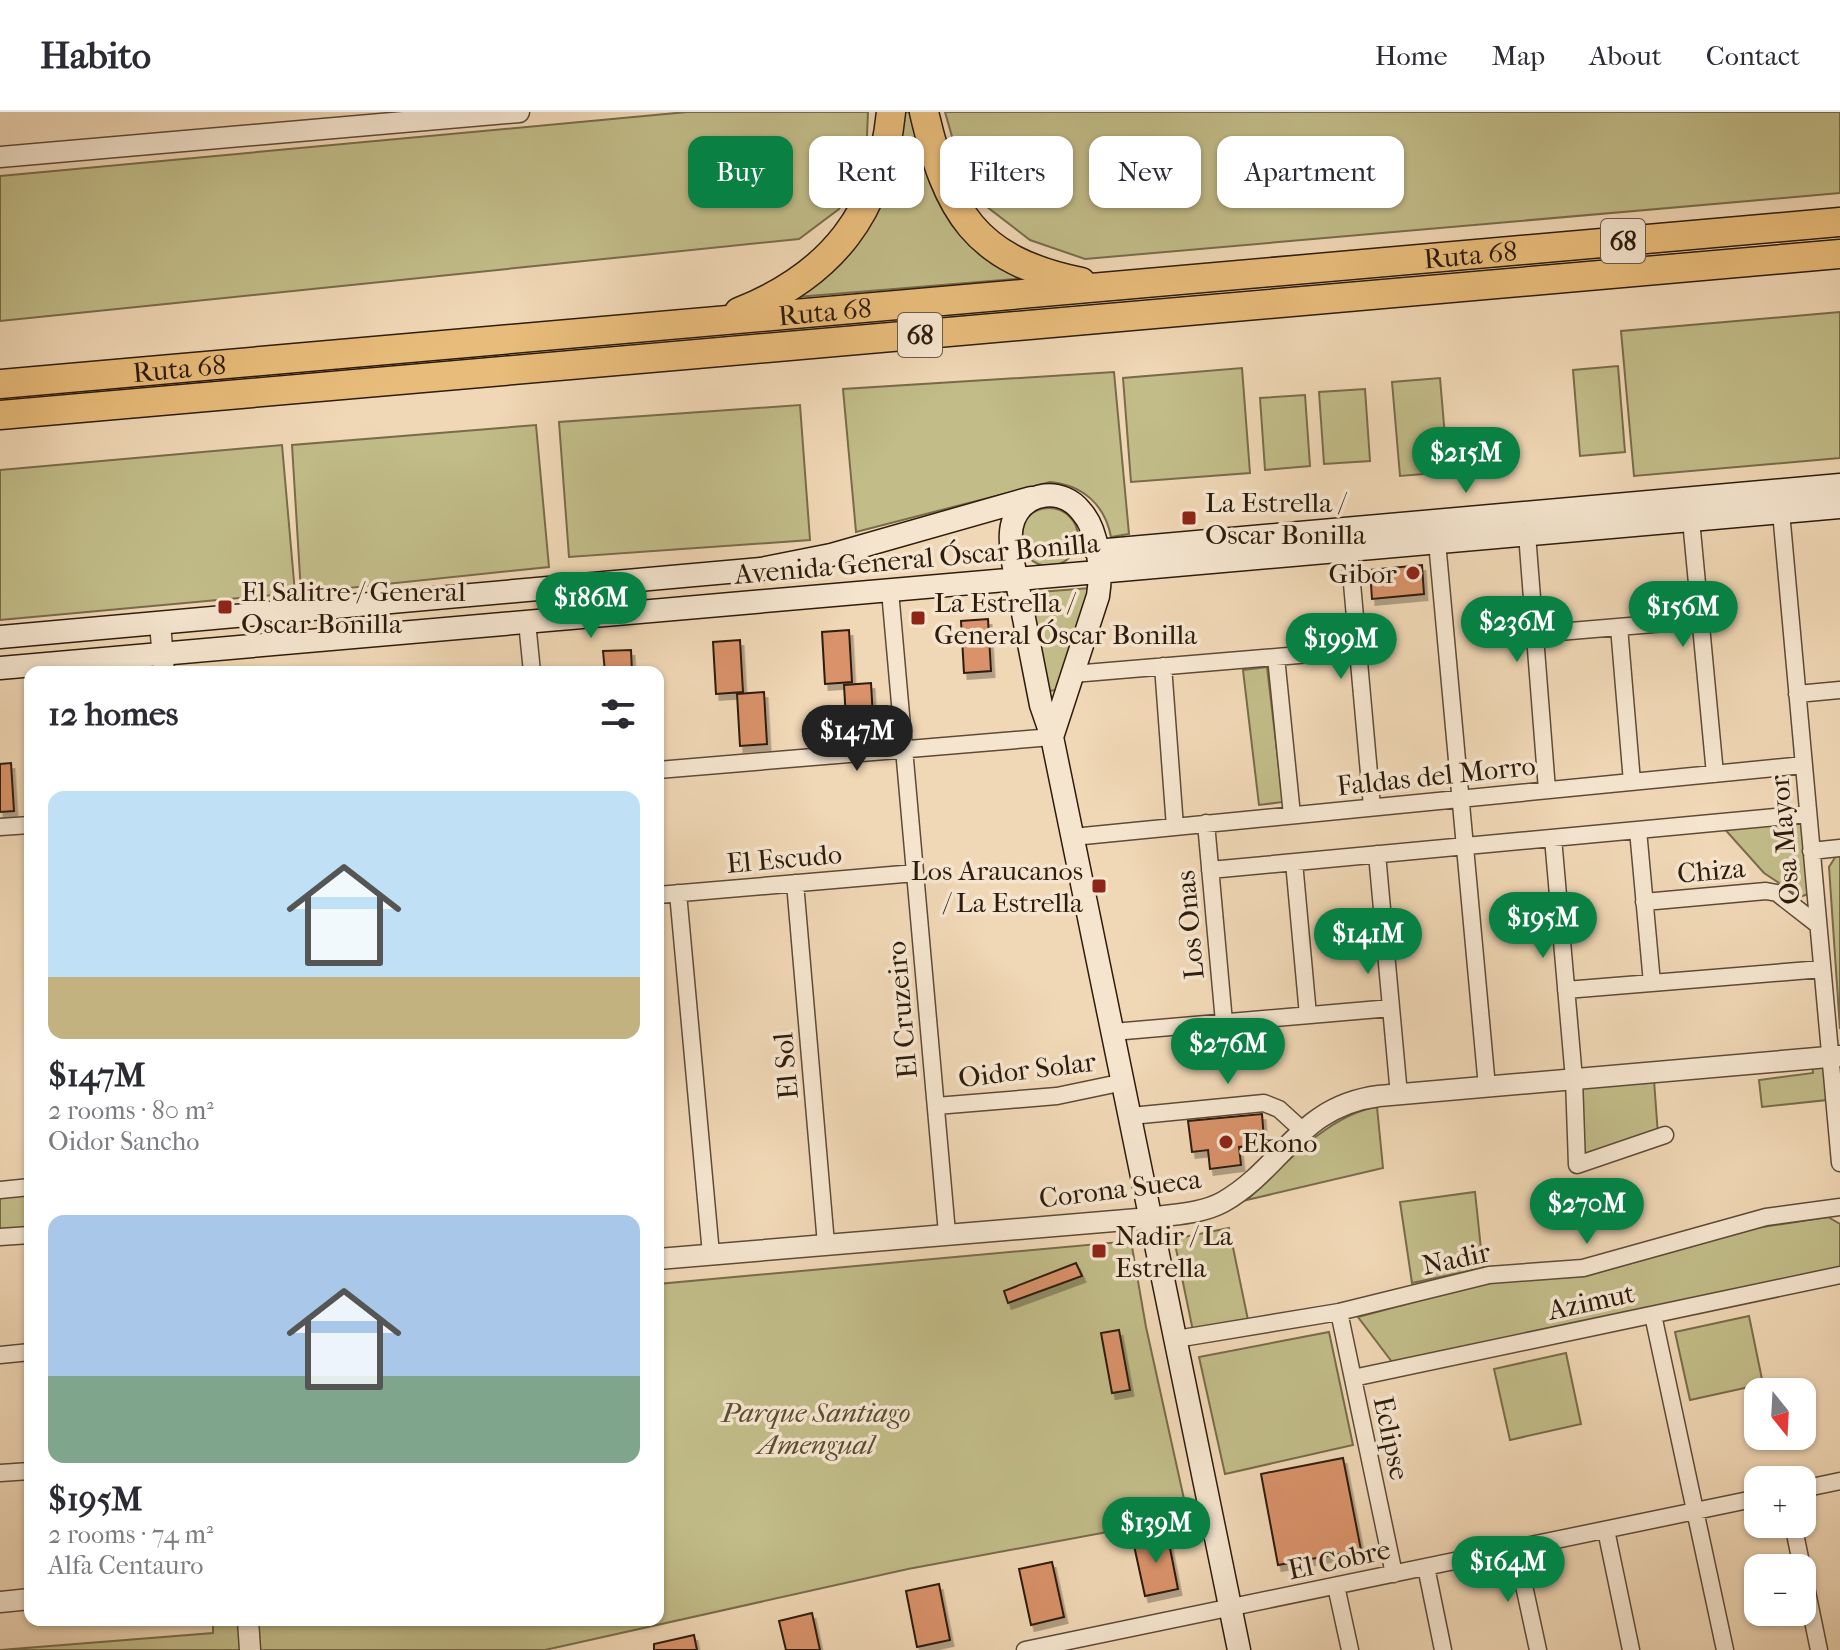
<!DOCTYPE html>
<meta charset="utf-8">
<style>
:root{--surface:#fff;--page:#f7f7f7;--text:#2b2b33;--muted:#7c7c81;--line:#e1e1e2;--accent:#0b8043}
body{margin:0;font-family:"IM FELL French Canon",serif;background:var(--page);color:var(--text);height:100vh;display:flex;flex-direction:column;font-size:30px;white-space:nowrap}
*{box-sizing:border-box;margin:0}
p{font-size:26px;color:var(--muted)}
.icon{flex:none;width:44px;height:44px;fill:none;stroke:currentColor;stroke-width:2;stroke-linecap:round;stroke-linejoin:round}
.map{position:relative;flex:1;overflow:hidden}
.sheet{position:absolute;left:24px;top:554px;width:640px;height:960px;display:flex;flex-direction:column;background:var(--surface);border-radius:16px;box-shadow:0 2px 6px #0004}
.sheet>*{flex:none}
.banner{position:absolute;left:688px;top:24px;width:760px;height:72px;display:flex;gap:16px}
.needle{width:52px;rotate:162deg}
.controls{position:absolute;left:1744px;top:1266px;display:grid;gap:16px}
.controls a{display:grid;place-items:center;width:72px;height:72px;border-radius:16px;background:var(--surface);box-shadow:0 2px 6px #0004;font-size:40px}
.price{position:absolute;translate:-50% -68px;padding:0 18px;border-radius:28px;background:var(--accent);color:#fff;font-size:26px;line-height:52px;filter:drop-shadow(0 2px 4px #0008)}
.price::after{content:'';position:absolute;left:50%;top:48px;width:24px;height:18px;margin-left:-12px;background:inherit;clip-path:polygon(0 0,100% 0,50% 100%)}
.price.selected{background:#222;color:#fff}
ul{padding:0;list-style:none}
li{display:grid;align-content:center;gap:16px;height:424px;padding:0 24px}
li span{display:grid;place-items:center;height:248px;border-radius:16px;color:#555}
li>.icon{margin-inline-start:auto}
span .icon{width:144px;height:144px;fill:#fffc;stroke-width:1}
li b{font-size:34px}
h2{display:flex;justify-content:space-between;align-items:center;height:96px;padding:0 24px;font-size:34px}
.tag{padding:0 28px;border-radius:16px;background:var(--surface);box-shadow:0 2px 6px #0004;font-size:28px;line-height:72px}
.tag.selected{background:var(--accent);color:#fff}
header{display:flex;align-items:center;gap:48px;box-sizing:border-box;height:112px;padding:0 40px;background:var(--surface);border-bottom:2px solid var(--line)}
header strong{font-size:38px}
nav{display:flex;gap:44px;margin-inline-start:auto;font-size:28px}
.map>svg:first-child{display:block}
</style>
<header>
<strong>Habito</strong>
<nav><a>Home</a><a>Map</a><a>About</a><a>Contact</a></nav>
</header>
<div class="map">
<svg width="1840" height="1538" viewBox="0 0 1840 1538">
<defs>
<filter id="shadow"><feDropShadow dx="3.5" dy="6" stdDeviation="0" flood-color="#0004"/></filter>
</defs>
<rect width="100%" height="100%" fill="#f0d7b5"/>
<filter id="stains"><feTurbulence type="fractalNoise" baseFrequency=".0025" numOctaves="4"/><feColorMatrix values="0 0 0 0 .2 0 0 0 0 .09 0 0 0 0 .02 0 0 0 .5 -.17"/></filter>
<radialGradient id="worn" r=".72"><stop offset=".6" stop-color="#630" stop-opacity="0"/><stop offset="1" stop-color="#630" stop-opacity=".3"/></radialGradient>
<path fill="#c1bc88" stroke="#786c4a" stroke-width="2" d="M 687,0 L 868,0 L 866,47 L 839,97 L 799,127 L 0,209 L 0,64 Z
M 897,0 L 909,0 L 915,15 L 1027,166 L 797,185 C 833,163 862,133 879,93 C 888,72 892,24 897,0 Z
M 945,0 L 1840,0 L 1840,81 L 1085,147 L 1030,128 L 982,91 L 953,28 Z
M 1840,200 L 1840,346 L 1634,364 L 1621,219 Z
M 1618,254 L 1625,340 L 1580,344 L 1573,258 Z
M 1242,256 L 1250,361 L 1131,370 L 1123,266 Z
M 1114,260 L 1129,422 L 1111,425 C 1105,393 1083,373 1050,370 L 856,420 L 843,277 Z
M 1440,266 L 1448,360 L 1400,364 L 1392,270 Z
M 1365,277 L 1370,349 L 1324,352 L 1319,280 Z
M 1305,283 L 1310,354 L 1265,358 L 1260,286 Z
M 800,293 L 810,428 L 569,445 L 559,310 Z
M 536,313 L 549,455 L 301,481 L 292,333 Z
M 282,333 L 295,481 L 0,508 L 0,358 Z
M1020 425a29 29 0 1 1 58 0a29 29 0 1 1-58 0Z
M 1090,476 L 1058,578 L 1048,579 L 1026,481 Z
M 1267,555 L 1283,690 L 1259,693 L 1243,558 Z
M 1805,704 L 1811,781 L 1800,785 L 1764,761 L 1721,713 Z
M 1836,744 L 1840,744 L 1840,917 L 1829,755 Z
M 1824,949 L 1827,988 L 1762,995 L 1759,968 L 1813,961 L 1812,951 Z
M 1654,968 L 1658,1023 L 1582,1048 L 1579,976 Z
M 1377,995 L 1383,1056 L 1247,1088 C 1282,1055 1329,1002 1377,995 Z
M 1475,1080 L 1483,1156 L 1412,1171 L 1400,1090 Z
M 30,1082 L 30,1115 L 0,1118 L 0,1085 Z
M 1828,1105 L 1840,1112 L 1840,1157 L 1392,1250 L 1358,1205 L 1488,1170 L 1586,1164 L 1756,1116 Z
M 1229,1116 L 1248,1208 L 1193,1219 L 1174,1127 Z
M 1131,1129 L 1146,1215 L 1188,1405 L 908,1457 L 545,1538 L 0,1538 L 213,1521 L 213,1508 L 658,1508 L 658,1172 Z
M 1749,1204 L 1763,1272 L 1690,1288 L 1675,1220 Z
M 1329,1220 L 1353,1333 L 1225,1362 L 1199,1245 Z
M 1566,1241 L 1581,1312 L 1510,1328 L 1494,1257 Z"/>
<path fill="#d9926b" stroke="#2e1c0d" stroke-width="2" filter="url(#shadow)" d="M 1422,453 L 1424,482 L 1372,487 L 1370,458 Z
M 988,507 L 991,559 L 964,561 L 961,509 Z
M 849,518 L 852,570 L 825,572 L 822,520 Z
M 740,528 L 743,580 L 716,582 L 713,530 Z
M 631,538 L 632,560 L 605,560 L 603,539 Z
M 871,571 L 874,623 L 847,625 L 844,573 Z
M 764,580 L 767,632 L 740,634 L 737,582 Z
M 11,651 L 14,699 L 0,700 L 0,652 Z
M 1262,1002 L 1264,1027 L 1257,1033 L 1239,1035 L 1241,1053 L 1210,1057 L 1208,1038 L 1192,1040 L 1188,1009 Z
M 1076,1151 L 1082,1164 L 1008,1191 L 1004,1179 Z
M 1119,1218 L 1130,1278 L 1112,1281 L 1101,1221 Z
M 1343,1346 L 1361,1438 L 1278,1453 L 1261,1362 Z
M 1167,1421 L 1178,1477 L 1145,1484 L 1133,1429 Z
M 1052,1450 L 1064,1505 L 1031,1513 L 1019,1457 Z
M 939,1472 L 950,1528 L 917,1535 L 906,1479 Z
M 812,1501 L 820,1538 L 786,1538 L 779,1509 Z
M 694,1523 L 697,1538 L 654,1538 L 654,1532 Z"/>
<g fill="none" stroke-linecap="round" stroke-linejoin="round">
<g stroke="#5e4b37" stroke-width="19">
<path id="minor" d="M 1781,400 L 1840,1051
M 1691,408 L 1715,662
M 1527,422 L 1547,678
M 1437,430 L 1487,975
M 1349,438 L 1372,695
M 890,479 L 947,1121
M 527,510 L 532,560
M 1619,515 L 1632,670
M 1535,522 L 1701,508
M 1276,545 L 1292,703
M 1163,554 L 1175,715
M 1073,562 L 1358,538
M 1797,582 L 1840,578
M 658,658 L 1052,625
M 1206,711 L 1224,910
M 0,715 L 30,713
M 1638,718 L 1652,871
M 1073,725 L 1804,653
M 1553,726 L 1574,967 L 1577,1053 L 1665,1023
M 1811,739 L 1840,736
M 1377,742 L 1399,983
M 1294,750 L 1308,903
M 1210,758 L 1808,702
M 795,771 L 826,1132
M 678,781 L 711,1142
M 658,783 L 915,761
M 1644,790 L 1766,779 L 1777,781 L 1818,813
M 1566,878 L 1822,857
M 1113,920 L 1391,896
M 936,994 L 1057,984 L 1124,970
M 1131,1004 L 1264,991 L 1279,997 L 1302,1018
M 0,1078 L 30,1075
M 0,1125 L 30,1123
M 1339,1200 L 1394,1462
M 1653,1203 L 1725,1538
M 1176,1227 L 1339,1200 L 1489,1163 L 1583,1156 L 1766,1105 L 1840,1095
M 0,1243 L 30,1240
M 1353,1266 L 1840,1163
M 0,1361 L 30,1359
M 1802,1377 L 1840,1369
M 1793,1412 L 1819,1538
M 1606,1418 L 1631,1538
M 1516,1437 L 1538,1538
M 1426,1455 L 1443,1538
M 1336,1474 L 1350,1538
M 1025,1538 L 1758,1386"/>
</g>
<g stroke="#5e4b37" stroke-width="23">
<path id="tertiary" d="M 0,45 L 519,0
M 160,511 L 164,560
M 658,1147 L 1150,1106 C 1174,1102 1201,1102 1223,1090 C 1284,1055 1299,994 1379,984 L 1840,944
M 0,1490 L 30,1487
M 248,1508 L 250,1538"/>
</g>
<g stroke="#2e1c0d" stroke-width="25">
<path id="secondary" d="M 1096,439 L 1840,373
M 0,525 L 761,457 L 831,443 L 1031,386
M 0,556 L 1840,395
M 1052,625 L 1098,484 C 1102,459 1099,419 1081,399 C 1062,375 1026,379 1014,407 C 1009,419 1011,432 1012,445 L 1041,593 L 1052,625 L 1239,1538"/>
</g>
<g stroke="#2e1c0d" stroke-width="31">
<g id="motorway">
<path d="M 924,0 C 947,99 974,148 1081,170"/>
<path d="M 739,200 C 832,163 881,100 891,0"/>
<path id="s1" d="M 0,272 L 1840,110"/>
<path d="M 0,303 L 1840,142"/>
</g>
</g>
<use href="#minor" stroke="#f5e5cf" stroke-width="16"/>
<use href="#tertiary" stroke="#f5e5cf" stroke-width="20"/>
<use href="#secondary" stroke="#f5e5cf" stroke-width="22"/>
<use href="#motorway" stroke="#e8bc7a" stroke-width="28"/>
</g>
<g fill="#8f2418" stroke="#f5e5cf" stroke-width="3">
<rect x="1181" y="398" width="16" height="16" rx="4"/>
<circle cx="1413" cy="461" r="8"/>
<rect x="217" y="487" width="16" height="16" rx="4"/>
<rect x="910" y="498" width="16" height="16" rx="4"/>
<rect x="1091" y="766" width="16" height="16" rx="4"/>
<circle cx="1226" cy="1030" r="8"/>
<rect x="1091" y="1131" width="16" height="16" rx="4"/>
</g>
<g text-anchor="middle" stroke-width="7" stroke-linejoin="round" paint-order="stroke">
<g fill="#f5e5cf" stroke="#6a5847" stroke-width="2">
<rect x="1601" y="107" width="44" height="44" rx="6"/>
<rect x="898" y="201" width="44" height="44" rx="6"/>
</g>
<g font-size="26" font-weight="bold" fill="#2e1c0d">
<text x="1623" y="138">68</text>
<text x="920" y="232">68</text>
</g>
<g font-size="28" fill="#2e1c0d" stroke="#f5e5cf">
<text dy="10" stroke="none"><textPath href="#s1" startOffset="1476">Ruta 68</textPath></text>
<text dy="10" stroke="none"><textPath href="#s1" startOffset="828">Ruta 68</textPath></text>
<text dy="10" stroke="none"><textPath href="#s1" startOffset="180">Ruta 68</textPath></text>
<text transform="translate(917 446) rotate(-5)" y="10">Avenida General Óscar Bonilla</text>
<text transform="translate(1436 663) rotate(-6)" y="10">Faldas del Morro</text>
<text transform="translate(1784 728) rotate(-95)" y="10">Osa Mayor</text>
<text transform="translate(784 746) rotate(-5)" y="10">El Escudo</text>
<text transform="translate(1711 758) rotate(-5)" y="10">Chiza</text>
<text transform="translate(1189 813) rotate(-95)" y="10">Los Onas</text>
<text transform="translate(901 898) rotate(-95)" y="10">El Cruzeiro</text>
<text transform="translate(785 954) rotate(-95)" y="10">El Sol</text>
<text transform="translate(1027 957) rotate(-7)" y="10">Oidor Solar</text>
<text transform="translate(1120 1076) rotate(-7)" y="10">Corona Sueca</text>
<text transform="translate(1456 1146) rotate(-12)" y="10">Nadir</text>
<text transform="translate(1591 1189) rotate(-12)" y="10">Azimut</text>
<text transform="translate(1392 1326) rotate(78)" y="10">Eclipse</text>
<text transform="translate(1339 1447) rotate(-12)" y="10">El Cobre</text>
</g>
<g font-size="28" fill="#2e1c0d" stroke="#f5e5cf" text-anchor="start">
<text x="1205" y="400">La Estrella /<tspan x="1205" dy="32">Oscar Bonilla</tspan></text>
<text x="1397" y="471" text-anchor="end">Gibor</text>
<text x="241" y="489">El Salitre / General<tspan x="241" dy="32">Oscar Bonilla</tspan></text>
<text x="934" y="500">La Estrella /<tspan x="934" dy="32">General Óscar Bonilla</tspan></text>
<text x="1083" y="768" text-anchor="end">Los Araucanos<tspan x="1083" dy="32">/ La Estrella</tspan></text>
<text x="1242" y="1040">Ekono</text>
<text x="1115" y="1133">Nadir / La<tspan x="1115" dy="32">Estrella</tspan></text>
</g>
<g font-size="28" font-style="italic" fill="#5a4c32" stroke="#f5e5cf">
<text x="816" y="1310">Parque Santiago<tspan x="816" dy="32">Amengual</tspan></text>
</g>
</g>
<rect width="100%" height="100%" filter="url(#stains)"/>
<rect width="100%" height="100%" fill="url(#worn)"/>
</svg>
<div class="controls">
<a><svg class="needle" viewBox="-14 -14 28 28"><path d="M0-13l5 13h-10z" fill="#e53935"/><path d="M0 13l5-13h-10z" fill="#7c7c81"/></svg></a>
<a>+</a>
<a>−</a>
</div>
<b class="price" style="left:1466px;top:383px">$215M</b>
<b class="price" style="left:591px;top:528px">$186M</b>
<b class="price" style="left:1683px;top:537px">$156M</b>
<b class="price" style="left:1517px;top:552px">$236M</b>
<b class="price" style="left:1341px;top:569px">$199M</b>
<b class="price selected" style="left:857px;top:661px">$147M</b>
<b class="price" style="left:1543px;top:848px">$195M</b>
<b class="price" style="left:1368px;top:864px">$141M</b>
<b class="price" style="left:1228px;top:974px">$276M</b>
<b class="price" style="left:1587px;top:1134px">$270M</b>
<b class="price" style="left:1156px;top:1453px">$139M</b>
<b class="price" style="left:1508px;top:1492px">$164M</b>
<div class="banner">
<a class="tag selected">Buy</a>
<a class="tag">Rent</a>
<a class="tag">Filters</a>
<a class="tag">New</a>
<a class="tag">Apartment</a>
</div>
<section class="sheet">
<h2>12 homes<svg class="icon" aria-label="filters" viewBox="0 0 24 24"><path d="M4 7h16M4 17h16"/><circle cx="9" cy="7" r="2"/><circle cx="15" cy="17" r="2"/></svg></h2>
<ul>
<li><span style="background:linear-gradient(#bfe0f5 75%,#c2b280 0)"><svg class="icon" aria-label="home" viewBox="0 0 24 24"><path d="M3 11l9-7 9 7M6 9v11h12V9"/></svg></span><div><b>$147M</b><p>2 rooms · 80 m²</p><p>Oidor Sancho</p></div></li>
<li><span style="background:linear-gradient(#a9c7e8 65%,#7fa58c 0)"><svg class="icon" aria-label="home" viewBox="0 0 24 24"><path d="M3 11l9-7 9 7M6 9v11h12V9"/></svg></span><div><b>$195M</b><p>2 rooms · 74 m²</p><p>Alfa Centauro</p></div></li>
</ul>
</section>
</div>
